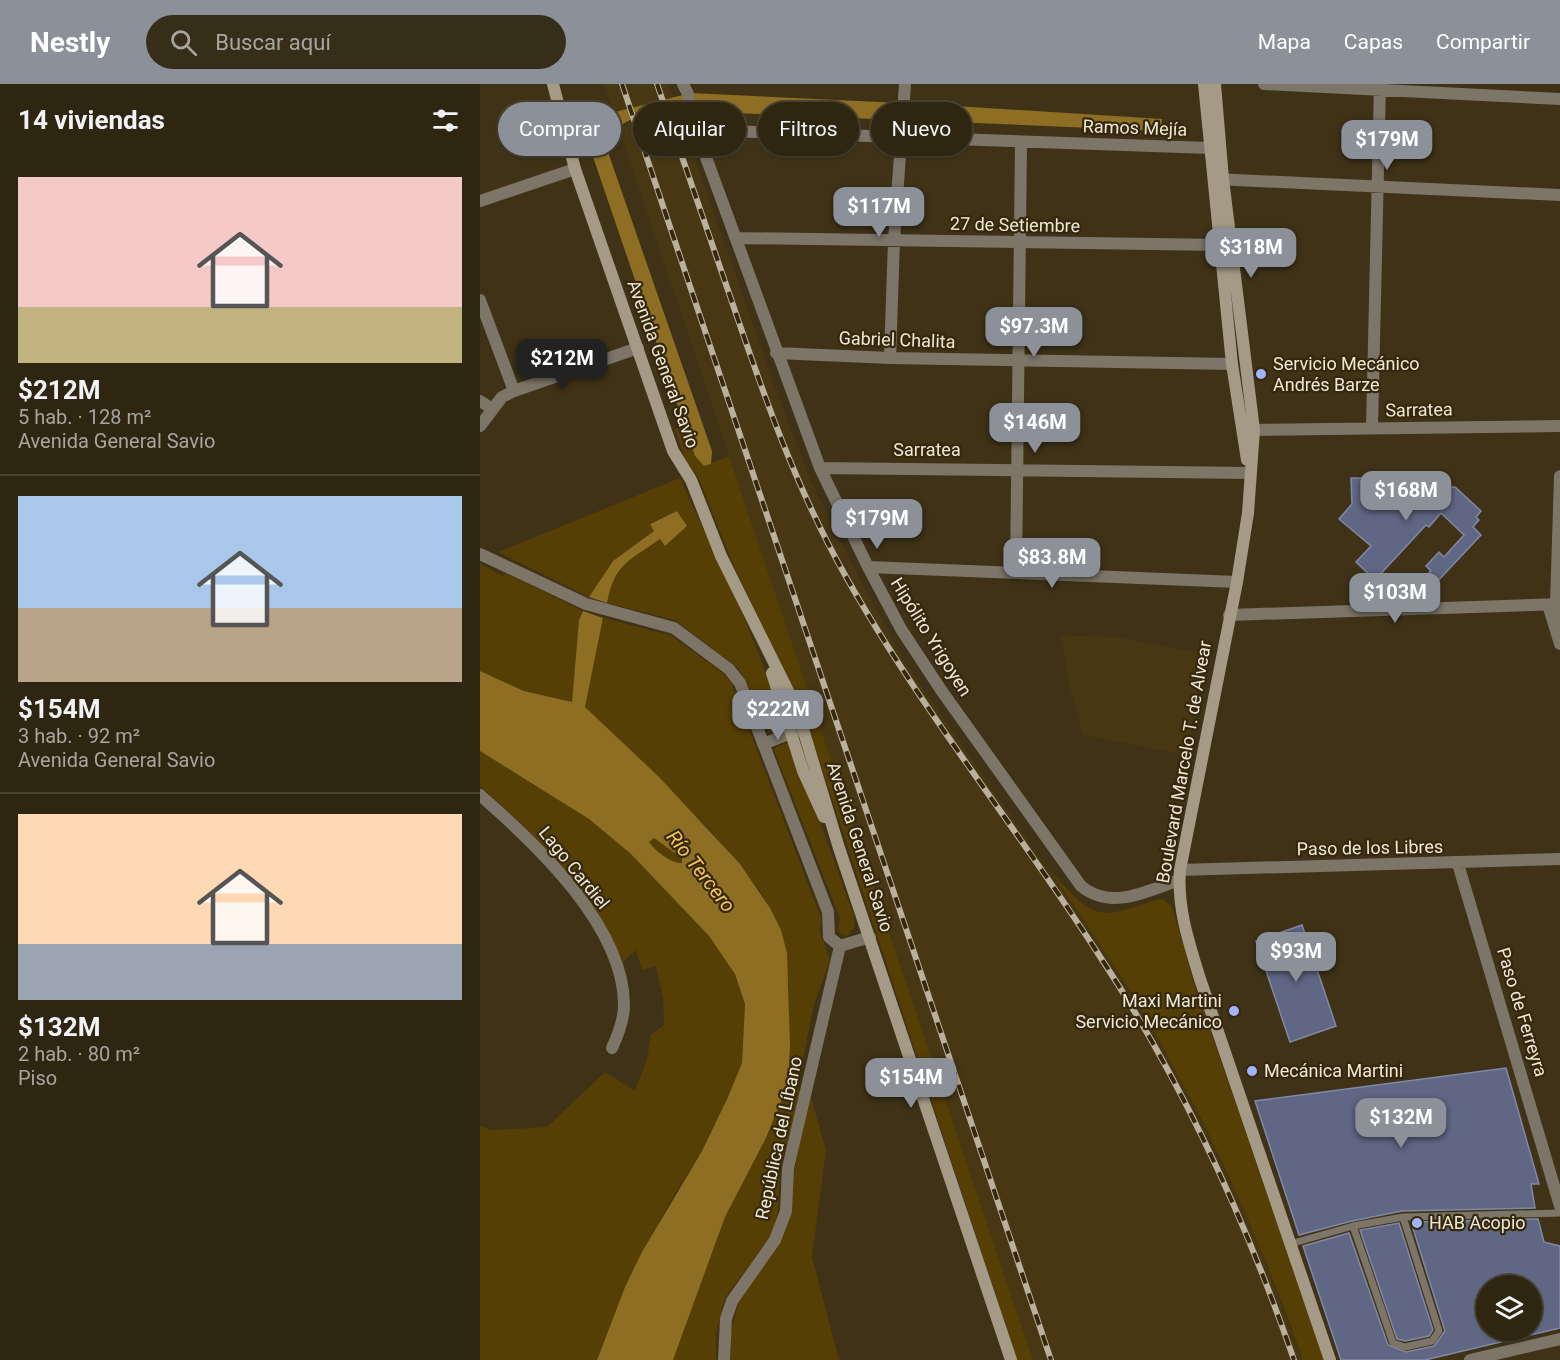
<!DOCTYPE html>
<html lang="es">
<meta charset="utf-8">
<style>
:root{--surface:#2f2611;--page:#372e1a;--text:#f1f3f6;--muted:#a7a59f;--line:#4a4331;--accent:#8c9099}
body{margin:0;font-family:Roboto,sans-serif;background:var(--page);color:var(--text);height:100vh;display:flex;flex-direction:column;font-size:22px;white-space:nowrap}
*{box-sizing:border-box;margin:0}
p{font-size:20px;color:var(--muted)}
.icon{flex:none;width:33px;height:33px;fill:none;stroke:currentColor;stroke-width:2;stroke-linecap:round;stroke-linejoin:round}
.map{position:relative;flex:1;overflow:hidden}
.drawer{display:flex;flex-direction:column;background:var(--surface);width:480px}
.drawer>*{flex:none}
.banner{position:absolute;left:18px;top:18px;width:570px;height:54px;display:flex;gap:12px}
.buttons{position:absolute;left:996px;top:1191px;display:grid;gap:12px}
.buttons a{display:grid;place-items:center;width:66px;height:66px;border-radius:50%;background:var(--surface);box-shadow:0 2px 4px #0004,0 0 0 2px var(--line);font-size:30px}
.price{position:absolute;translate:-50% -51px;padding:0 14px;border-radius:12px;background:var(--accent);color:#fff;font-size:20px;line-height:39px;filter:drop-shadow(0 2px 3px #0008)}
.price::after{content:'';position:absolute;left:50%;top:36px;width:18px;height:14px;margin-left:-9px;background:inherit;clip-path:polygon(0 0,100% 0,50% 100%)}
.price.current{background:#222;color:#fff}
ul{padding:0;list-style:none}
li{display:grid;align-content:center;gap:12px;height:318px;padding:0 18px}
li+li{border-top:2px solid var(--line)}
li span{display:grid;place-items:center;height:186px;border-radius:0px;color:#555}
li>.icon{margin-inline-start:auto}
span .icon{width:108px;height:108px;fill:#fffc;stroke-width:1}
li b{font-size:26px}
h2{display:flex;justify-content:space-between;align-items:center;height:72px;padding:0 18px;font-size:26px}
.tag{padding:0 21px;border-radius:27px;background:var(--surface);box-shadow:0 2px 4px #0004,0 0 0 2px var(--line);font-size:21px;line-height:54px}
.tag.current{background:var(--accent);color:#fff}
header{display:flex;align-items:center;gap:36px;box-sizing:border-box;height:84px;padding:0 30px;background:var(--accent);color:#fff}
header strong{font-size:28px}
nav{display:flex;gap:33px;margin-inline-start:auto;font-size:21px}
.search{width:420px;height:54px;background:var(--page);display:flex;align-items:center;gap:15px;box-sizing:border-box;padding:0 21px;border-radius:33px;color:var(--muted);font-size:22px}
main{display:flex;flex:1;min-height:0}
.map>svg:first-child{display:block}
</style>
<header>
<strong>Nestly</strong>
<div class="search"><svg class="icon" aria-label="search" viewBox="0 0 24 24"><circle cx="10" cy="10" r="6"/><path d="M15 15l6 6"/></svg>Buscar aquí</div>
<nav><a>Mapa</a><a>Capas</a><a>Compartir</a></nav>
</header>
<main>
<section class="drawer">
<h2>14 viviendas<svg class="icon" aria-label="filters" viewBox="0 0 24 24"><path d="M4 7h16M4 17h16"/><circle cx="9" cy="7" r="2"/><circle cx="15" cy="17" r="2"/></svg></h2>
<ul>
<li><span style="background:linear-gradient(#f6c9c9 70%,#c2b280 0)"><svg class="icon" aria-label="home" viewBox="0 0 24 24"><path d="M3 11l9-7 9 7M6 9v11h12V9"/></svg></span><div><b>$212M</b><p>5 hab. · 128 m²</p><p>Avenida General Savio</p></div></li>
<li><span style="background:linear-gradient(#a9c7e8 60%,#b9a48a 0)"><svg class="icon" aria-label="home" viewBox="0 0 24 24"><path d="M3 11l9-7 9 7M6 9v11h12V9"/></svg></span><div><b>$154M</b><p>3 hab. · 92 m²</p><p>Avenida General Savio</p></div></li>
<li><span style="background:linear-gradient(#ffd9b3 70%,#9aa5b1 0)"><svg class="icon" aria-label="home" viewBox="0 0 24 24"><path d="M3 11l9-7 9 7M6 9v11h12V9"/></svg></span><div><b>$132M</b><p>2 hab. · 80 m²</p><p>Piso</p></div></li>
</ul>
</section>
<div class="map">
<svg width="1080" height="1276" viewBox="0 0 1080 1276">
<rect width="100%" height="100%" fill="#3f3217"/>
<path fill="#473713" d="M 123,0 L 189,0 L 297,309 L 331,397 L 360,457 L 424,577 L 621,861 L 696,986 L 769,1135 L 823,1276 L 553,1276 L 140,48 L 144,37 L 142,28 L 131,22 Z
M 580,551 L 636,553 L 725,570 L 705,671 L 603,651 L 591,609 Z"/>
<path fill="#563f05" d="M 205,343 L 215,372 L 224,382 L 249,372 L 553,1276 L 537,1276 L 320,618 L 256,487 L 219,395 L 205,375 L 195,345 Z
M 200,394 C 238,479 279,555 304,646 L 289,650 L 266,596 L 258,584 L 195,536 L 127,519 C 135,479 148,478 180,455 L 185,461 L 207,442 L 197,427 L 170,439 L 174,447 L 133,477 L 109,513 L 18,468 Z
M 0,480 L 23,492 L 26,489 L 103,527 L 99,536 L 92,618 L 44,607 L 0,587 Z
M 123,534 L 190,551 L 242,588 L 251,598 L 341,834 L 340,847 L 350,876 L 334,920 L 317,1005 L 321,1009 L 300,1085 L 298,1129 L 292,1150 L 245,1214 L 236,1251 L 236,1276 L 193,1276 L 245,1133 L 286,1054 L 308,1000 L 309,901 L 290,824 L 278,805 L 229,745 L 105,623 Z
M 308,659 L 332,716 L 374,832 L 374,844 L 368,852 L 362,851 L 358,846 L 360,834 L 294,666 L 297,662 Z
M 0,667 L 109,735 L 151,770 L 229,852 L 255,890 L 265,920 L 262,979 L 248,1013 L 222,1067 L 191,1116 L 145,1203 L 117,1276 L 0,1276 L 0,1042 L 12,1046 L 67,1043 L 125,988 L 155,1007 L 167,975 L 171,951 L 184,941 L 183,914 L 176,882 L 162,886 L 156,866 L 143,878 C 113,807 57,752 0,702 Z
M 172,753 L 183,758 L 201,772 L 202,779 C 192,780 174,766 169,758 Z
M 569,785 C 615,836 614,837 679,815 L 684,816 L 692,823 L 713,896 L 844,1276 L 823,1276 C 780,1153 726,1034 659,922 C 631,875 600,830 569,785 Z
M 329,1007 L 346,1066 L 332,1173 L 359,1276 L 250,1276 L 251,1249 L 259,1216 L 302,1155 Z"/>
<path fill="#8d6e22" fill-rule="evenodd" d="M 211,9 L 421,19 L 420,36 L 206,27 C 195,20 185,25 174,28 C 152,34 124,42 129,71 L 232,367 L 231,380 L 224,382 L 215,372 L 111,67 L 116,46 L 131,29 Z
M 427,19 L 682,35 L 681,47 L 426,36 Z
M 197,427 L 207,442 L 185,462 L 180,455 C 148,478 135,479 127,519 L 109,513 L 133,477 L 174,447 L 170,440 Z
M 103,527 L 123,534 L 105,623 L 179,693 L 260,780 L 290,824 L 301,846 L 307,869 L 310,961 L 308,1000 L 286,1054 L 245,1133 L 193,1276 L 117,1276 L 145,1203 L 162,1168 L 222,1067 L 248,1013 L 262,979 L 265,920 L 255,890 L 229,852 L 151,770 L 109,735 L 0,667 L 0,587 L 44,607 L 92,618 L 99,536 ZM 174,754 L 202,774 L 202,779 C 192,780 174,766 169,758 Z"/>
<path fill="#606784" stroke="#8189a7" stroke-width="1.5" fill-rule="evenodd" d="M 871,394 L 905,394 L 905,405 L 975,403 L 1001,427 L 996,433 L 999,436 L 993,443 L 1001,451 L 955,500 L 946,491 L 951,487 L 946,482 L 959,468 L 964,473 L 984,451 L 961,429 L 949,443 L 946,441 L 895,496 L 876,478 L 891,462 L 859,435 L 872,420 Z
M 822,841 L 856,942 L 810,958 L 776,857 Z
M 1026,984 L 1059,1100 L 1051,1100 L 1055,1124 L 922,1127 L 872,1137 L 819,1151 L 775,1017 Z
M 1058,1135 L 1064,1158 L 1080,1162 L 1080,1244 L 945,1276 L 861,1276 L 823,1162 L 869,1149 L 908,1261 L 926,1268 L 954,1262 L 965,1247 L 931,1138 ZM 1006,1202 L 1052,1202 L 1052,1246 L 1006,1246 Z
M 919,1139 L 953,1246 L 949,1252 L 925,1257 L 917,1255 L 880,1146 Z"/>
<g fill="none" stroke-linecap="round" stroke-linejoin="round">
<path stroke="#7c7568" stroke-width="7" d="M 873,1142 L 913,1259 L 925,1263 L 952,1257 L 959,1247 L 923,1133
M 810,1160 L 873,1142 L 923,1133 L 1080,1129"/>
<path stroke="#7c7568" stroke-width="12" d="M 203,0 L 208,10 L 209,27 L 340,384 L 388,483 L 421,545 L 461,606 L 601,802 C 631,827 667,807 699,796
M 784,0 L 1080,15
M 218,46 L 730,64
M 734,95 L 1080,111
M 0,117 L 95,85
M 257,154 L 741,161
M 0,216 L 34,307
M 296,269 L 410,274 L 752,280
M 410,274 L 414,156 L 425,0
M 0,317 L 11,324
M 0,342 L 22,313 L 34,307 L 158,264
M 892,344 L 900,0
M 763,346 L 1080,342
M 340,384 L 770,389
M 1080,392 L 1076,520 L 1080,533
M 388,483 L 757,498
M 536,489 L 541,59
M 1069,524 L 1080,560
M 749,531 L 1080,520
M 283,660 L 319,646
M 0,711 C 55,759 144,842 144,921 C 144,936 138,951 132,964
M 978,780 L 1080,1122
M 700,786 L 1080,775
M 244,1276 L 246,1235 L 252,1217 L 295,1156 L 306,1127 L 308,1084 L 360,862
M 990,1276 L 1080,1255"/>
<path stroke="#7c7568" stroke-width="12" d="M 0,470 L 106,520 L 194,544 L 249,585 L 260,599 L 348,828 L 349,853 L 360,862 L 390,853"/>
<path stroke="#a49a85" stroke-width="12" d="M 73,0 L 95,85 L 193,367 L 211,396 L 241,472 L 311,613 L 323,645 L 359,764 L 531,1276
M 724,0 L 752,280 L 767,376
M 735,0 L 743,95 L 774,346 L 768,429 L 757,498 L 700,786 C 697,824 709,859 720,895 L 850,1276
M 292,589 L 323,687 L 344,733"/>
<g stroke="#bab09d" stroke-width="6">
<path id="rail" d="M 142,0 L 571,1276
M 177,0 C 202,73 227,145 252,218 C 284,312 316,404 365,491 C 439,623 535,741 617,868 C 700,993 765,1134 814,1276"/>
</g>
<use href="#rail" stroke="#35280c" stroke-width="4" stroke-dasharray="11" stroke-linecap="butt"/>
</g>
<g fill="#a1b3fd" stroke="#35280c" stroke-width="2">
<circle cx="781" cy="290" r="6"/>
<circle cx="754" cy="927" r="6"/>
<circle cx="772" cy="987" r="6"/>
<circle cx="937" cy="1139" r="6"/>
</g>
<g text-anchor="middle" stroke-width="4.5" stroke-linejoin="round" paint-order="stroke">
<g font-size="18" fill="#efe7d7" stroke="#35280c">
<text transform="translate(655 44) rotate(2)" y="6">Ramos Mejía</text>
<text transform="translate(535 141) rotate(1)" y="6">27 de Setiembre</text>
<text transform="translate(417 256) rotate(2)" y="6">Gabriel Chalita</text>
<text transform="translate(183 280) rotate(70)" y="6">Avenida General Savio</text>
<text transform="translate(939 326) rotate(-1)" y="6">Sarratea</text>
<text x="447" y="372">Sarratea</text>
<text transform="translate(451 553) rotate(58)" y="6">Hipólito Yrigoyen</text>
<text transform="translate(704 678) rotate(-80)" y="6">Boulevard Marcelo T. de Alvear</text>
<text transform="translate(380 763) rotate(72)" y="6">Avenida General Savio</text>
<text transform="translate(890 764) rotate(-1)" y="6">Paso de los Libres</text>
<text transform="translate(94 784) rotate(51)" y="6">Lago Cardiel</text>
<text transform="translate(1042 928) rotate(73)" y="6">Paso de Ferreyra</text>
<text transform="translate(299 1054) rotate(-78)" y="6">República del Líbano</text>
</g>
<g font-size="18" fill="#efe7d7" stroke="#35280c" text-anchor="start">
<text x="793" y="286">Servicio Mecánico<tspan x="793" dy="21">Andrés Barze</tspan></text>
<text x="742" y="923" text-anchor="end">Maxi Martini<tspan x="742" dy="21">Servicio Mecánico</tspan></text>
<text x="784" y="993">Mecánica Martini</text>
<text x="949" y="1145">HAB Acopio</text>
</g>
<g font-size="20" font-style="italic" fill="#f2c45f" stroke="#35280c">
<text transform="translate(221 787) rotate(52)" y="7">Río Tercero</text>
</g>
</g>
</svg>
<div class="buttons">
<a><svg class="icon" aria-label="layers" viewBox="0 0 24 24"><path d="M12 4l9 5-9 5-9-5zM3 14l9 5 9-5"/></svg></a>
</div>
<b class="price" style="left:907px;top:87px">$179M</b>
<b class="price" style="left:399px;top:154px">$117M</b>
<b class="price" style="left:771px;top:195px">$318M</b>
<b class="price" style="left:554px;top:274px">$97.3M</b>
<b class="price current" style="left:82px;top:306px">$212M</b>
<b class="price" style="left:555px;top:370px">$146M</b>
<b class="price" style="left:926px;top:438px">$168M</b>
<b class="price" style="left:397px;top:466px">$179M</b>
<b class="price" style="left:572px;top:505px">$83.8M</b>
<b class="price" style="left:915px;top:540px">$103M</b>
<b class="price" style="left:298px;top:657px">$222M</b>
<b class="price" style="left:816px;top:899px">$93M</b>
<b class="price" style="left:431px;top:1025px">$154M</b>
<b class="price" style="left:921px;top:1065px">$132M</b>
<div class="banner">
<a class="tag current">Comprar</a>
<a class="tag">Alquilar</a>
<a class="tag">Filtros</a>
<a class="tag">Nuevo</a>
</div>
</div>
</main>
